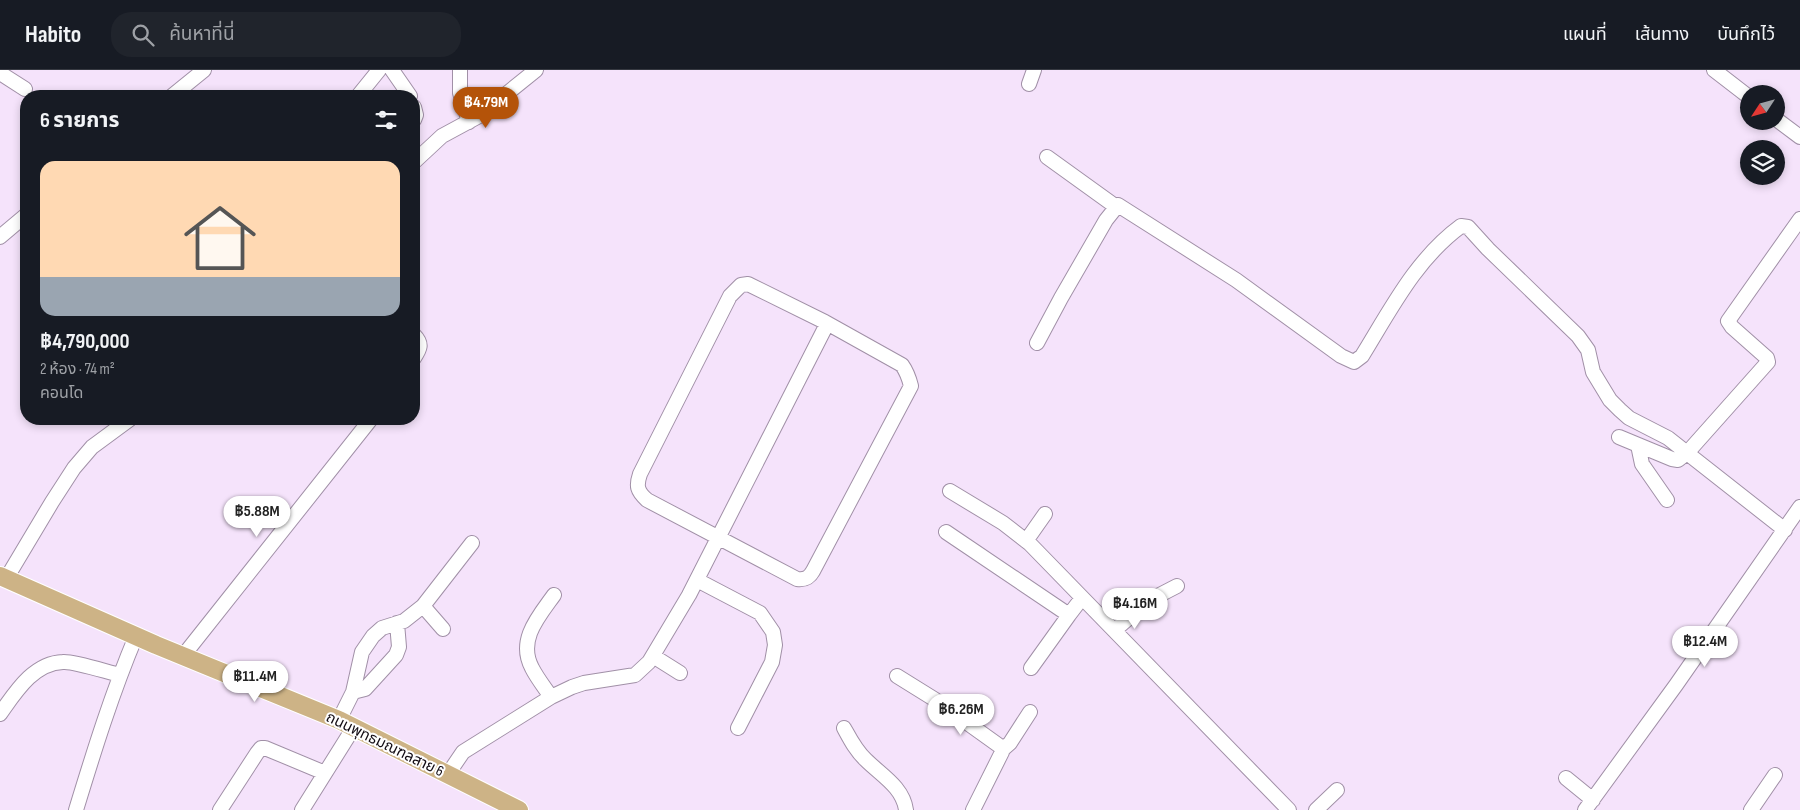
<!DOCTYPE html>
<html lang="th">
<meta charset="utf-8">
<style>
:root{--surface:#171b24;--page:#20242c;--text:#f1f3f6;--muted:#9ea1a6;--line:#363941;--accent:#b45309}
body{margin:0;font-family:"Sofia Sans Condensed","Noto Sans Thai",sans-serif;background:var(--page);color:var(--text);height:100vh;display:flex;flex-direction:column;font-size:19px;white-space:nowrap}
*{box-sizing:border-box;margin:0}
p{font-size:16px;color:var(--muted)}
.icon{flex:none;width:28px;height:28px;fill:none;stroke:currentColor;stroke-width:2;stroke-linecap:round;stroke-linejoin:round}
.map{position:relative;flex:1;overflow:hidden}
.drawer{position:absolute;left:20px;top:20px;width:400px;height:335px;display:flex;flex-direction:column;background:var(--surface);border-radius:20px;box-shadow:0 2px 8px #0003}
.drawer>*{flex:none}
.needle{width:32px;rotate:234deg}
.tools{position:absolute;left:1740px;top:15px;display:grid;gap:10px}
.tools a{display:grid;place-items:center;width:45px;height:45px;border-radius:50%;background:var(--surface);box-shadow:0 2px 8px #0003;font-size:25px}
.price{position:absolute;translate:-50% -42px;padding:0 11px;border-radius:18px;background:#fff;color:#222;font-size:16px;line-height:32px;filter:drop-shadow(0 1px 2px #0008)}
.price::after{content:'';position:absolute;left:50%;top:30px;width:15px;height:11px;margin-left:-8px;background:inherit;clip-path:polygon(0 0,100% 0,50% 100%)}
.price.selected{background:var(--accent);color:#fff}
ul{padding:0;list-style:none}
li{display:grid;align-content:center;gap:10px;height:265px;padding:0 20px}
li+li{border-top:1px solid var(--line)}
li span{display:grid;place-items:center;height:155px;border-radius:15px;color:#555}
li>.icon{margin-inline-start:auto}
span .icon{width:90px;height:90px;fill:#fffc;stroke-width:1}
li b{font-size:21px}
h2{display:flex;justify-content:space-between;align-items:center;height:60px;padding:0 20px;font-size:21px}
header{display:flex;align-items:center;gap:30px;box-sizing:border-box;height:70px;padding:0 25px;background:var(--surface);border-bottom:1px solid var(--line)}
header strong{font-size:24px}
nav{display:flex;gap:28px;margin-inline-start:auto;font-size:18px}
.search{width:350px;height:45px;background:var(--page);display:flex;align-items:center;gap:12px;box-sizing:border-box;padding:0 18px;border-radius:20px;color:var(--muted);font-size:19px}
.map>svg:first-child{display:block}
</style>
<header>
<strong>Habito</strong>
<div class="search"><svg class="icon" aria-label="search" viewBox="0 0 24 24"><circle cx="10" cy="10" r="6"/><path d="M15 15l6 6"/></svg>ค้นหาที่นี่</div>
<nav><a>แผนที่</a><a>เส้นทาง</a><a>บันทึกไว้</a></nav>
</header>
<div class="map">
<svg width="1800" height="740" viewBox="0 0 1800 740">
<rect width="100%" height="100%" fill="#f5e3fb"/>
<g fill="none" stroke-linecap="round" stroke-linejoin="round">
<g stroke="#a190a7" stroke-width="16">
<path id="minor" d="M 392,0 L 410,26
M 460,0 L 460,23 L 469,52
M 1714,0 L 1749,27
M 0,3 L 25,19
M 1029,14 L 1034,0
M 172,26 L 204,0
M 358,26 L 379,0
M 414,37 L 416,45 L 414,50
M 1776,49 L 1800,67
M 1047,87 L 1115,136
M 414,92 L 442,66 L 479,46 L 536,0
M 0,167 L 26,145
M 748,214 L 825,252 L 902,295 C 907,302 909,308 911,316 L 813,501 C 809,508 805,510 797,509 L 647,430 C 637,421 636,416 640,404 L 730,226 L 741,215 Z
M 414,265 C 423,274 420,279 414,288
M 1037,273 L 1061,228 L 1106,150 L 1118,135 L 1236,210 L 1341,286 L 1354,292 L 1362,286 C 1391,239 1416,189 1461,156 L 1468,157 L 1488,179 L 1578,266 L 1588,280 L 1593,302 L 1610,330 L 1620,340 L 1629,348 L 1668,368 L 1687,383 L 1768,292 L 1767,288 L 1732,257 L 1728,251 L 1800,149
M 1619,367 L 1672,389 L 1678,390 L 1687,383 L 1785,460
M 1638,375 L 1642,394 L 1667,430
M 950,421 L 1003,453 L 1030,474 L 1289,740
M 946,462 L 1069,545 L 1082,528
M 1026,471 L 1045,444
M 6,509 L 52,432 L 74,398 L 92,377 L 130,349
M 697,510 L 760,543 L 773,562 L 775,575 L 772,592 L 738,658
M 423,536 L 443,559
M 1115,560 L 1148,531 L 1177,516
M 183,586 L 371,349
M 653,586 L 680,603
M 1031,598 L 1069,545
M 897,606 L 934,629 L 1001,677 L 1002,682 L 973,740
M 353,622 L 365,619 L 396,585 L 399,577 L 397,553
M 551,627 C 545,618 537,608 532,598 C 517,570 539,546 554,525
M 0,644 C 15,623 33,593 63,592 C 74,591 107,602 120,605
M 339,650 L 353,622 L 362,582 L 373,566 L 382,558 L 404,551 L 423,536 L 472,473
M 844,658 C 850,669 856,681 866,690 C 881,705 903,717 906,740
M 1002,680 L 1010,673 L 1030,642
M 448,704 L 463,682 L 551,627 L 572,617 L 584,613 L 635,605 L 649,592 L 689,525 L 827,254
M 1566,708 L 1593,730
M 76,740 C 94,681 112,623 136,566
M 220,740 L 257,683 L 261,678 L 265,678 L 325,703
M 302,740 L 354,657
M 1316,740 L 1337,720
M 1585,740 L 1676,615 L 1800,437
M 1751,740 L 1775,705"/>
</g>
<g stroke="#fff" stroke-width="20">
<path id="major" d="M 0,506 L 156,575 L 339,650 L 519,740"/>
</g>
<use href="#minor" stroke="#fff" stroke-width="14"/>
<use href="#major" stroke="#cdb386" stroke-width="18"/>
</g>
<g text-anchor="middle" stroke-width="4" stroke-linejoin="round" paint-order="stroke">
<g font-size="15" fill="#100a12" stroke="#fff">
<text transform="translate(385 674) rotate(26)" y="5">ถนนพุทธมณฑลสาย 6</text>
</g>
</g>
</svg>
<div class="tools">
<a><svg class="needle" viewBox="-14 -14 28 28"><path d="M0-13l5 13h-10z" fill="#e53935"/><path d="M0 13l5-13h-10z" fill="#9ea1a6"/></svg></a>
<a><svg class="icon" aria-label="layers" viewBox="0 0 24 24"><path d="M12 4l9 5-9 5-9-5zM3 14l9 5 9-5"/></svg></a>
</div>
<b class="price selected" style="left:486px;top:59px">฿4.79M</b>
<b class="price" style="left:257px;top:468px">฿5.88M</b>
<b class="price" style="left:1135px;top:560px">฿4.16M</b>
<b class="price" style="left:1705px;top:598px">฿12.4M</b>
<b class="price" style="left:255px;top:633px">฿11.4M</b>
<b class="price" style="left:961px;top:666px">฿6.26M</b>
<section class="drawer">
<h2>6 รายการ<svg class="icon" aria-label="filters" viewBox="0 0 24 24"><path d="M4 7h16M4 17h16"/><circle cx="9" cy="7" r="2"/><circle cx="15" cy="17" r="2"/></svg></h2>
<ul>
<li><span style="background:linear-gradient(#ffd9b3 75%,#9aa5b1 0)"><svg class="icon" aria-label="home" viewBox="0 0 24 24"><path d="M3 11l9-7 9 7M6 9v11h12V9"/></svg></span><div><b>฿4,790,000</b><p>2 ห้อง · 74 m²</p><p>คอนโด</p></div></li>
</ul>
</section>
</div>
